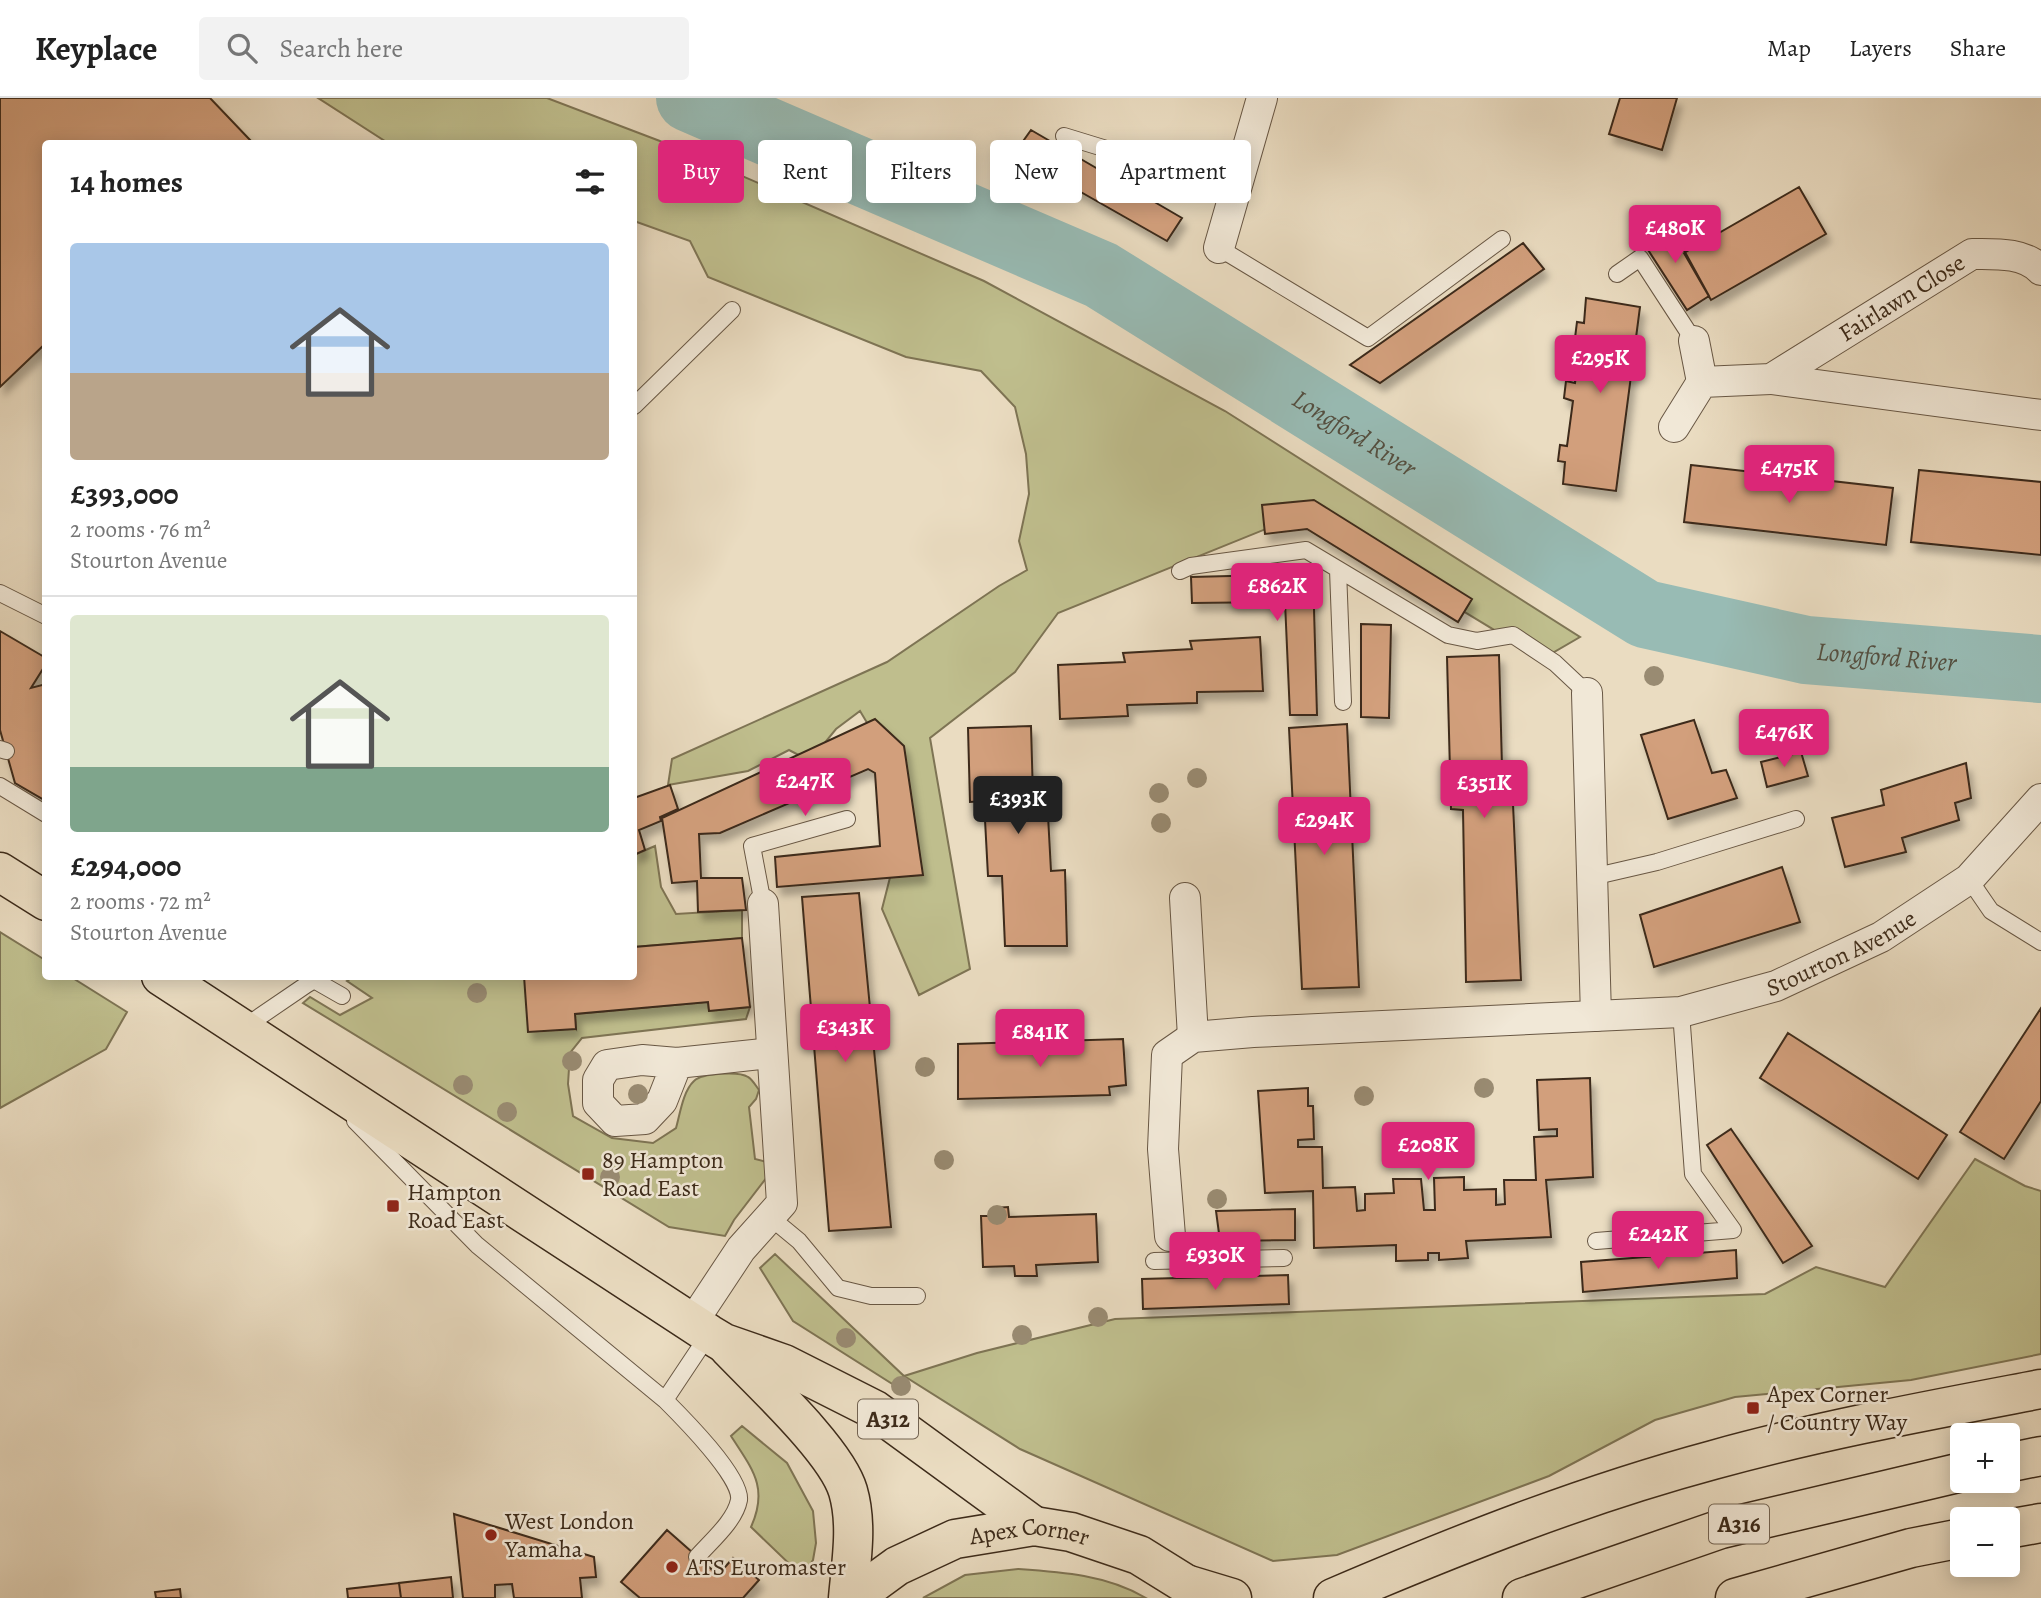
<!DOCTYPE html>
<meta charset="utf-8">
<style>
:root{--surface:#fff;--page:#f2f2f2;--text:#222;--muted:#767676;--line:#e0e0e0;--accent:#db2777}
body{margin:0;font-family:Alegreya,serif;background:var(--page);color:var(--text);height:100vh;display:flex;flex-direction:column;font-size:26px;white-space:nowrap}
*{box-sizing:border-box;margin:0}
p{font-size:23px;color:var(--muted)}
.icon{flex:none;width:38px;height:38px;fill:none;stroke:currentColor;stroke-width:2;stroke-linecap:round;stroke-linejoin:round}
.map{position:relative;flex:1;overflow:hidden}
.panel{position:absolute;left:42px;top:42px;width:595px;height:840px;display:flex;flex-direction:column;background:var(--surface);border-radius:7px;box-shadow:0 4px 18px #0003}
.panel>*{flex:none}
.top-card{position:absolute;left:658px;top:42px;width:665px;height:63px;display:flex;gap:14px}
.buttons{position:absolute;left:1950px;top:1325px;display:grid;gap:14px}
.buttons a{display:grid;place-items:center;width:70px;height:70px;border-radius:7px;background:var(--surface);box-shadow:0 4px 18px #0003;font-size:35px}
.price{position:absolute;translate:-50% -60px;padding:0 16px;border-radius:7px;background:var(--accent);color:#fff;font-size:23px;line-height:46px;filter:drop-shadow(0 2px 4px #0008)}
.price::after{content:'';position:absolute;left:50%;top:42px;width:21px;height:16px;margin-left:-10px;background:inherit;clip-path:polygon(0 0,100% 0,50% 100%)}
.price.current{background:#222;color:#fff}
ul{padding:0;list-style:none}
li{display:grid;align-content:center;gap:14px;height:371px;padding:0 28px}
li+li{border-top:2px solid var(--line)}
li span{display:grid;place-items:center;height:217px;border-radius:7px;color:#555}
li>.icon{margin-inline-start:auto}
span .icon{width:126px;height:126px;fill:#fffc;stroke-width:1}
li b{font-size:30px}
h2{display:flex;justify-content:space-between;align-items:center;height:84px;padding:0 28px;font-size:30px}
.tag{padding:0 24px;border-radius:7px;background:var(--surface);box-shadow:0 4px 18px #0003;font-size:24px;line-height:63px}
.tag.current{background:var(--accent);color:#fff}
header{display:flex;align-items:center;gap:42px;box-sizing:border-box;height:98px;padding:0 35px;background:var(--surface);border-bottom:2px solid var(--line)}
header strong{font-size:33px}
nav{display:flex;gap:38px;margin-inline-start:auto;font-size:24px}
.search{width:490px;height:63px;background:var(--page);display:flex;align-items:center;gap:18px;box-sizing:border-box;padding:0 24px;border-radius:7px;color:var(--muted);font-size:26px}
.map>svg:first-child{display:block}
</style>
<header>
<strong>Keyplace</strong>
<div class="search"><svg class="icon" aria-label="search" viewBox="0 0 24 24"><circle cx="10" cy="10" r="6"/><path d="M15 15l6 6"/></svg>Search here</div>
<nav><a>Map</a><a>Layers</a><a>Share</a></nav>
</header>
<div class="map">
<svg width="2041" height="1500" viewBox="0 0 2041 1500">
<defs>
<filter id="shadow"><feDropShadow dx="4.5" dy="8" stdDeviation="3.5" flood-color="#0004"/></filter>
</defs>
<rect width="100%" height="100%" fill="#eadcc1"/>
<filter id="stains"><feTurbulence type="fractalNoise" baseFrequency=".00286" numOctaves="4"/><feColorMatrix values="0 0 0 0 .2 0 0 0 0 .09 0 0 0 0 .02 0 0 0 .5 -.17"/></filter>
<radialGradient id="worn" r=".72"><stop offset=".6" stop-color="#630" stop-opacity="0"/><stop offset="1" stop-color="#630" stop-opacity=".3"/></radialGradient>
<path fill="#bfbe8d" stroke="#7e7454" stroke-width="2" d="M 318,0 L 547,0 L 673,48 L 984,183 L 1225,313 L 1580,539 L 1542,561 L 1303,416 L 1058,515 L 1015,574 L 930,640 L 970,871 L 919,897 L 882,811 L 896,756 L 872,633 L 860,613 L 836,631 L 810,663 L 789,652 L 748,673 L 668,687 L 672,661 L 887,564 L 999,488 L 1027,472 L 1019,443 L 1029,396 L 1026,356 L 1015,309 L 981,273 L 906,259 L 708,179 L 690,143 L 634,123 L 634,46 L 388,45 Z
M 655,748 L 661,789 L 676,816 L 742,812 L 742,840 L 634,849 L 634,757 Z
M 0,834 L 45,862 L 46,878 L 71,879 L 127,914 L 106,951 L 0,1010 Z
M 524,878 L 576,931 L 575,916 L 708,904 L 709,913 L 750,909 L 746,921 L 582,940 L 570,955 L 568,986 L 573,1018 L 612,1040 L 653,1045 L 676,1030 C 680,1016 683,993 694,983 C 702,975 739,973 748,979 C 752,981 756,988 759,992 L 756,1001 L 749,1009 L 755,1061 L 767,1064 L 767,1079 L 734,1122 L 725,1138 L 669,1129 L 303,905 L 310,899 L 340,917 L 372,900 L 347,883 L 353,879 Z
M 1975,1061 L 2025,1088 L 2041,1093 L 2041,1256 L 1911,1282 L 1735,1299 L 1655,1322 L 1549,1378 L 1337,1457 L 1273,1463 L 1020,1351 L 904,1278 L 894,1287 L 793,1223 L 760,1170 L 775,1156 L 904,1278 L 977,1255 L 1115,1221 L 1765,1196 L 1816,1169 L 1885,1189 Z
M 742,1328 L 787,1365 L 813,1413 L 816,1445 L 813,1462 L 802,1478 L 751,1429 C 769,1389 752,1371 731,1338 Z
M 1018,1471 C 1062,1474 1107,1477 1146,1500 L 923,1500 L 965,1477 Z"/>
<g fill="none" stroke-linecap="round" stroke-linejoin="round">
<path stroke="#98bbb4" stroke-width="68" id="s1" d="M 690,0 L 1101,177 L 1645,516 L 1806,552 L 2041,571"/>
</g>
<path fill="#d29f7c" stroke="#3d2b1a" stroke-width="2" filter="url(#shadow)" d="M 0,0 L 210,0 L 251,43 L 248,46 L 46,46 L 46,245 L 0,289 Z
M 1620,0 L 1677,0 L 1662,52 L 1609,36 Z
M 1031,32 L 1182,120 L 1167,143 L 1014,56 Z
M 1799,89 L 1826,136 L 1711,202 L 1684,155 Z
M 1668,123 L 1709,198 L 1687,212 L 1641,141 Z
M 1523,145 L 1544,171 L 1380,285 L 1350,267 Z
M 1586,200 L 1640,209 L 1616,393 L 1563,386 L 1565,364 L 1558,363 L 1560,347 L 1567,348 L 1573,303 L 1564,300 L 1566,283 L 1575,285 L 1581,241 L 1575,240 L 1577,224 L 1584,225 Z
M 1691,367 L 1893,390 L 1886,447 L 1684,424 Z
M 1919,372 L 2041,384 L 2041,457 L 1911,444 Z
M 1314,402 L 1472,501 L 1458,524 L 1307,431 L 1265,436 L 1262,407 Z
M 1313,476 L 1317,617 L 1290,617 L 1285,504 L 1192,505 L 1191,479 Z
M 1361,526 L 1391,527 L 1389,620 L 1361,619 Z
M 0,533 L 46,560 L 46,566 L 31,590 L 46,586 L 46,703 L 15,685 L 0,632 Z
M 1260,539 L 1263,593 L 1197,594 L 1197,605 L 1127,607 L 1128,618 L 1060,621 L 1058,567 L 1125,564 L 1123,555 L 1192,551 L 1190,543 Z
M 1499,557 L 1503,706 L 1513,706 L 1521,882 L 1466,884 L 1463,712 L 1451,711 L 1447,559 Z
M 875,621 L 904,648 L 923,777 L 777,789 L 775,759 L 880,748 L 875,675 L 868,671 L 720,735 L 699,736 L 701,780 L 742,780 L 746,812 L 698,814 L 697,783 L 672,785 L 662,720 Z
M 1694,622 L 1712,675 L 1726,672 L 1737,700 L 1668,721 L 1641,637 Z
M 1347,626 L 1359,889 L 1302,891 L 1289,630 Z
M 1031,628 L 1033,699 L 1047,699 L 1051,773 L 1065,772 L 1067,848 L 1005,848 L 1002,778 L 988,778 L 984,703 L 970,704 L 968,630 Z
M 1801,654 L 1808,678 L 1767,689 L 1761,664 Z
M 1966,665 L 1971,700 L 1955,705 L 1959,722 L 1902,740 L 1906,754 L 1845,769 L 1832,720 L 1884,707 L 1881,692 Z
M 670,687 L 678,711 L 660,719 L 661,723 L 639,732 L 645,752 L 634,757 L 634,700 Z
M 1782,769 L 1800,824 L 1654,869 L 1640,817 Z
M 859,795 L 891,1129 L 829,1133 L 802,799 Z
M 742,840 L 750,909 L 709,913 L 708,904 L 575,916 L 576,931 L 528,934 L 524,878 L 634,878 L 634,849 Z
M 2041,910 L 2041,1003 L 2004,1061 L 1960,1034 Z
M 1788,935 L 1947,1037 L 1918,1081 L 1760,980 Z
M 1123,941 L 1126,987 L 1109,989 L 1110,997 L 958,1001 L 958,946 Z
M 1590,980 L 1593,1079 L 1546,1082 L 1551,1139 L 1466,1143 L 1468,1160 L 1439,1162 L 1439,1155 L 1428,1155 L 1428,1162 L 1396,1163 L 1396,1147 L 1314,1150 L 1313,1093 L 1265,1095 L 1258,993 L 1308,990 L 1308,1008 L 1313,1008 L 1314,1041 L 1298,1042 L 1298,1049 L 1322,1049 L 1323,1090 L 1355,1089 L 1357,1113 L 1365,1112 L 1365,1096 L 1394,1095 L 1393,1081 L 1421,1081 L 1424,1112 L 1435,1112 L 1434,1080 L 1464,1079 L 1464,1092 L 1496,1091 L 1496,1107 L 1505,1106 L 1504,1082 L 1536,1082 L 1534,1039 L 1557,1038 L 1557,1031 L 1539,1032 L 1537,982 Z
M 1731,1031 L 1812,1148 L 1783,1165 L 1707,1047 Z
M 1008,1109 L 1009,1119 L 1096,1116 L 1098,1164 L 1036,1167 L 1037,1178 L 1015,1178 L 1014,1168 L 983,1169 L 981,1118 L 996,1118 L 995,1110 Z
M 1295,1111 L 1295,1142 L 1220,1143 L 1216,1113 Z
M 1736,1152 L 1737,1180 L 1583,1194 L 1581,1164 Z
M 1288,1177 L 1289,1206 L 1143,1211 L 1142,1181 Z
M 454,1416 L 594,1459 L 596,1479 L 580,1480 L 582,1500 L 514,1500 L 512,1486 L 495,1487 L 495,1500 L 463,1500 Z
M 667,1432 L 718,1477 L 733,1460 L 759,1482 L 743,1500 L 640,1500 L 621,1484 Z
M 451,1479 L 453,1500 L 401,1500 L 399,1485 Z
M 399,1485 L 401,1500 L 348,1500 L 347,1491 Z
M 180,1491 L 181,1500 L 156,1500 L 155,1494 Z"/>
<g fill="none" stroke-linecap="round" stroke-linejoin="round">
<g stroke="#685744" stroke-width="18">
<path id="service" d="M 1064,38 L 1237,91
M 1219,150 L 1368,240 L 1502,141
M 1617,176 L 1640,160 L 1694,243
M 634,308 L 732,212
M 1338,472 L 1343,604
M 1180,473 L 1191,468 L 1306,452 L 1448,537 L 1477,543 L 1513,537 L 1555,565 L 1587,595
M 0,495 L 46,518
M 0,651 L 6,653
M 0,688 L 46,716
M 1592,779 L 1657,764 L 1796,721
M 1969,781 L 1991,813 L 2041,844
M 763,806 L 752,748 L 847,721
M 314,882 L 342,898
M 243,930 L 306,887 L 321,878
M 355,1023 L 477,1147 L 665,1302
M 770,1119 L 799,1143 L 838,1190 L 871,1198 L 917,1198
M 1596,1143 L 1733,1132 L 1693,1076 L 1681,914
M 1154,1163 L 1284,1160
M 697,1459 C 711,1443 735,1423 739,1402 C 742,1379 682,1319 665,1302 L 709,1236"/>
</g>
<g stroke="#685744" stroke-width="32">
<g id="minor">
<path d="M 1219,150 L 1262,0"/>
<path d="M 1694,243 L 1702,284"/>
<path d="M 1771,281 L 2041,317"/>
<path id="s2" d="M 1674,329 L 1702,284 L 1771,281 L 1972,156 C 1995,156 2024,154 2041,172"/>
<path d="M 1587,595 L 1596,918"/>
<path d="M 1185,800 L 1193,939"/>
<path d="M 677,965 L 642,962 L 607,967 L 598,982 L 598,1005 L 615,1023 L 645,1021 L 662,1003 L 677,965 L 771,955"/>
<path id="s3" d="M 1170,1138 L 1163,1051 L 1167,957 L 1193,939 L 1253,934 L 1681,914 L 1776,888 L 1881,839 L 1969,781 L 2041,701"/>
<path d="M 692,1225 L 741,1151 L 782,1105 L 763,806"/>
</g>
</g>
<g stroke="#3d2b1a" stroke-width="41">
<g id="primary">
<path d="M 0,774 L 46,803"/>
<path d="M 161,878 L 709,1236 L 724,1245 L 784,1266 L 875,1312 L 1034,1428"/>
<path d="M 728,1249 C 759,1282 836,1352 848,1393 C 858,1427 851,1465 848,1500"/>
<path id="s4" d="M 853,1500 L 897,1468 L 955,1441 L 1034,1428 L 1071,1434 L 1139,1457 L 1208,1500"/>
</g>
</g>
<g stroke="#3d2b1a" stroke-width="41">
<path id="trunk" d="M 2007,1365 L 2041,1358
M 2007,1431 L 2041,1425
M 1189,1487 L 1232,1500
M 1333,1500 C 1457,1447 1583,1397 1713,1362 C 1821,1332 1931,1312 2041,1291
M 1522,1500 L 1721,1431 L 1962,1374
M 1735,1500 L 1911,1450 L 1962,1440"/>
</g>
<use href="#service" stroke="#f1e8d7" stroke-width="16"/>
<use href="#minor" stroke="#f1e8d7" stroke-width="30"/>
<use href="#primary" stroke="#eadcc1" stroke-width="38"/>
<use href="#trunk" stroke="#eadcc1" stroke-width="38"/>
</g>
<g fill="#998b72">
<circle cx="1654" cy="578" r="10"/>
<circle cx="1197" cy="680" r="10"/>
<circle cx="1159" cy="695" r="10"/>
<circle cx="1161" cy="725" r="10"/>
<circle cx="477" cy="895" r="10"/>
<circle cx="572" cy="963" r="10"/>
<circle cx="925" cy="969" r="10"/>
<circle cx="463" cy="987" r="10"/>
<circle cx="1484" cy="990" r="10"/>
<circle cx="638" cy="996" r="10"/>
<circle cx="1364" cy="998" r="10"/>
<circle cx="507" cy="1014" r="10"/>
<circle cx="944" cy="1062" r="10"/>
<circle cx="610" cy="1079" r="10"/>
<circle cx="1217" cy="1101" r="10"/>
<circle cx="997" cy="1117" r="10"/>
<circle cx="1098" cy="1219" r="10"/>
<circle cx="1022" cy="1237" r="10"/>
<circle cx="846" cy="1240" r="10"/>
<circle cx="901" cy="1288" r="10"/>
</g>
<g fill="#8f2418" stroke="#f1e8d7" stroke-width="2.5">
<rect x="581" y="1069" width="14" height="14" rx="3.5"/>
<rect x="386" y="1101" width="14" height="14" rx="3.5"/>
<rect x="1746" y="1303" width="14" height="14" rx="3.5"/>
<circle cx="491" cy="1437" r="7"/>
<circle cx="672" cy="1469" r="7"/>
</g>
<g text-anchor="middle" stroke-width="5" stroke-linejoin="round" paint-order="stroke">
<g fill="#f1e8d7" stroke="#736453" stroke-width="2">
<rect x="858" y="1301.5" width="60" height="39" rx="5"/>
<rect x="1709" y="1406.5" width="60" height="39" rx="5"/>
</g>
<g font-size="23" font-weight="bold" fill="#3d2b1a">
<text x="888" y="1329">A312</text>
<text x="1739" y="1434">A316</text>
</g>
<g font-size="24" fill="#3d2b1a" stroke="#f1e8d7">
<text dy="8" stroke="none"><textPath href="#s2" startOffset="276">Fairlawn Close</textPath></text>
<text dy="8" stroke="none"><textPath href="#s3" startOffset="873">Stourton Avenue</textPath></text>
<text dy="8" stroke="none"><textPath href="#s4" startOffset="194">Apex Corner</textPath></text>
</g>
<g font-size="24" fill="#3d2b1a" stroke="#f1e8d7" text-anchor="start">
<text x="602" y="1070">89 Hampton<tspan x="602" dy="28">Road East</tspan></text>
<text x="407" y="1102">Hampton<tspan x="407" dy="28">Road East</tspan></text>
<text x="1767" y="1304">Apex Corner<tspan x="1767" dy="28">/ Country Way</tspan></text>
<text x="505" y="1431">West London<tspan x="505" dy="28">Yamaha</tspan></text>
<text x="686" y="1477">ATS Euromaster</text>
</g>
<g font-size="26" font-style="italic" fill="#544f40" stroke="#f1e8d7">
<text dy="9" stroke="none"><textPath href="#s1" startOffset="746">Longford River</textPath></text>
<text dy="9" stroke="none"><textPath href="#s1" startOffset="1334">Longford River</textPath></text>
</g>
</g>
<rect width="100%" height="100%" filter="url(#stains)"/>
<rect width="100%" height="100%" fill="url(#worn)"/>
</svg>
<div class="buttons">
<a>+</a>
<a>−</a>
</div>
<b class="price" style="left:1675px;top:167px">£480K</b>
<b class="price" style="left:1600px;top:297px">£295K</b>
<b class="price" style="left:1789px;top:407px">£475K</b>
<b class="price" style="left:1277px;top:525px">£862K</b>
<b class="price" style="left:1784px;top:671px">£476K</b>
<b class="price" style="left:805px;top:720px">£247K</b>
<b class="price" style="left:1484px;top:722px">£351K</b>
<b class="price current" style="left:1018px;top:738px">£393K</b>
<b class="price" style="left:1324px;top:759px">£294K</b>
<b class="price" style="left:845px;top:966px">£343K</b>
<b class="price" style="left:1040px;top:971px">£841K</b>
<b class="price" style="left:1428px;top:1084px">£208K</b>
<b class="price" style="left:1658px;top:1173px">£242K</b>
<b class="price" style="left:1215px;top:1194px">£930K</b>
<div class="top-card">
<a class="tag current">Buy</a>
<a class="tag">Rent</a>
<a class="tag">Filters</a>
<a class="tag">New</a>
<a class="tag">Apartment</a>
</div>
<section class="panel">
<h2>14 homes<svg class="icon" aria-label="filters" viewBox="0 0 24 24"><path d="M4 7h16M4 17h16"/><circle cx="9" cy="7" r="2"/><circle cx="15" cy="17" r="2"/></svg></h2>
<ul>
<li><span style="background:linear-gradient(#a9c7e8 60%,#b9a48a 0)"><svg class="icon" aria-label="home" viewBox="0 0 24 24"><path d="M3 11l9-7 9 7M6 9v11h12V9"/></svg></span><div><b>£393,000</b><p>2 rooms · 76 m²</p><p>Stourton Avenue</p></div></li>
<li><span style="background:linear-gradient(#dfe7d0 70%,#7fa58c 0)"><svg class="icon" aria-label="home" viewBox="0 0 24 24"><path d="M3 11l9-7 9 7M6 9v11h12V9"/></svg></span><div><b>£294,000</b><p>2 rooms · 72 m²</p><p>Stourton Avenue</p></div></li>
</ul>
</section>
</div>
